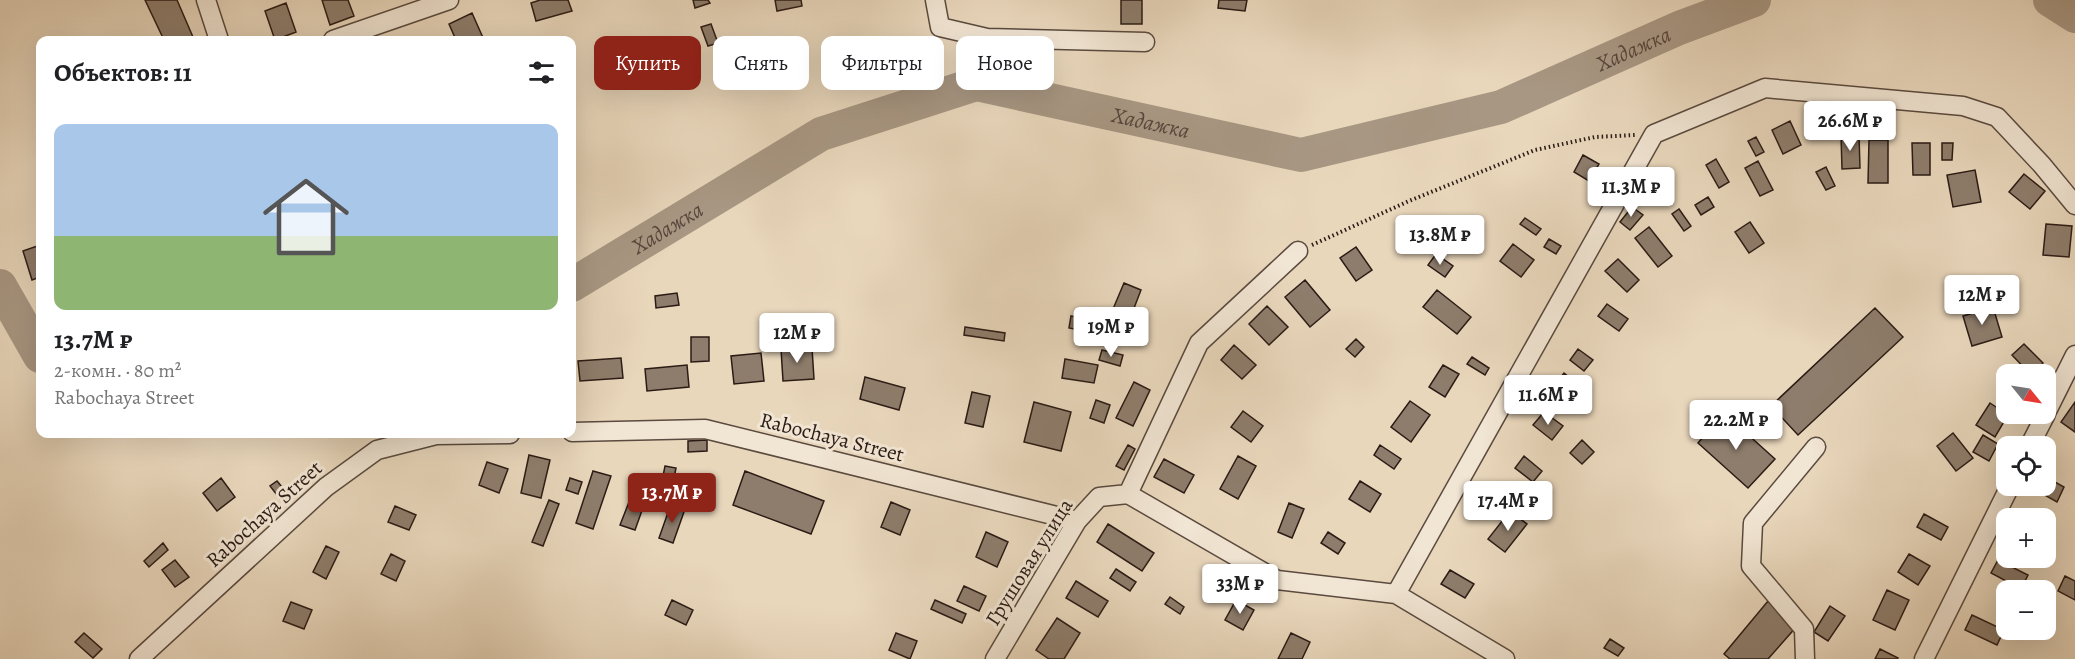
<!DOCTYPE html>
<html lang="ru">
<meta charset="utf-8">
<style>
:root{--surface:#fff;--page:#f2f2f2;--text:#202124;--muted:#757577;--line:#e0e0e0;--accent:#8f2418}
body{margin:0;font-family:Alegreya,serif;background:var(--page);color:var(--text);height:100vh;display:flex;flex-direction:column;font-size:22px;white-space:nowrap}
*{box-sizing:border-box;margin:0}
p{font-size:20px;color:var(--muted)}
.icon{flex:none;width:33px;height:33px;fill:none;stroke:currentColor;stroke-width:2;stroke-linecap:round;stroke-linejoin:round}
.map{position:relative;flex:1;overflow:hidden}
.panel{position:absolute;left:36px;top:36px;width:540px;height:402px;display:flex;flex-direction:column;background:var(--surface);border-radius:12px;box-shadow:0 6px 24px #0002}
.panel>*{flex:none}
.banner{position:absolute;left:594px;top:36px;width:570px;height:54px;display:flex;gap:12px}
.needle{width:39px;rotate:120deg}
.buttons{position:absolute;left:1996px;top:364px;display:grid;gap:12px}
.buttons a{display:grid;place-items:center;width:60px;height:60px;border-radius:12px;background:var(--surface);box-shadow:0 6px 24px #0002;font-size:30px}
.price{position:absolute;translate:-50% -51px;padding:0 14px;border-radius:6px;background:#fff;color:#222;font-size:20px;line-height:39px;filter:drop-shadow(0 2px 3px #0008)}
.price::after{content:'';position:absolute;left:50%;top:36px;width:18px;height:14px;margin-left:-9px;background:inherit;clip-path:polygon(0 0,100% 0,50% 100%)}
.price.active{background:var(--accent);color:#fff}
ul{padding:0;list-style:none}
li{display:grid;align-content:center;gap:12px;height:318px;padding:0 18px}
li+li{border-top:2px solid var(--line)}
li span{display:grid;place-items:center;height:186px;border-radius:12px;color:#555}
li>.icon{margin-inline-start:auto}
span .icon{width:108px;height:108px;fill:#fffc;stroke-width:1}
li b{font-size:26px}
h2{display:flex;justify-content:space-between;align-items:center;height:72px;padding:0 18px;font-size:26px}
.tag{padding:0 21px;border-radius:12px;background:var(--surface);box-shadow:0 6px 24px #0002;font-size:21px;line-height:54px}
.tag.active{background:var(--accent);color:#fff}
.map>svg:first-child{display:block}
</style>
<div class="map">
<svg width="2075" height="659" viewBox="0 0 2075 659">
<rect width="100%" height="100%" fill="#e9d7bc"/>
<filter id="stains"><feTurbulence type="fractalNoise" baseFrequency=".00333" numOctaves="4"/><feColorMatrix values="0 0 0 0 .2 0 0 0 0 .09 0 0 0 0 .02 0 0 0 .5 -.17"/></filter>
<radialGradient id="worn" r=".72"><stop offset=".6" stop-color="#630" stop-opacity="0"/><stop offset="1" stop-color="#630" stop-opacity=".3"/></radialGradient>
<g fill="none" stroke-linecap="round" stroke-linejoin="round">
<g stroke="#a89783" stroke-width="34">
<path d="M 2050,0 L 2075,16"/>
<path id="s1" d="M 572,285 L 821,134 L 976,84 L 1301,155 L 1501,107 L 1679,28 L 1754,0"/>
<path d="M 0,286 L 40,356"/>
</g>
</g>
<path fill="#8e7d6c" stroke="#2b1b15" stroke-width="1.5" d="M 145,0 L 177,0 L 193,37 L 185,40 L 164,40 Z
M 322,0 L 348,0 L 354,16 L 330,25 Z
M 540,0 L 568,0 L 572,11 L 536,21 L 531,3 Z
M 693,0 L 708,0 L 710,3 L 695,8 Z
M 775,0 L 801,0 L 802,6 L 777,11 Z
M 1121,0 L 1142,0 L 1142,24 L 1121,24 Z
M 1219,0 L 1247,0 L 1245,11 L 1218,8 Z
M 286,3 L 296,32 L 275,40 L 265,11 Z
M 472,13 L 484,40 L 456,40 L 449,24 Z
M 711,24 L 718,43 L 708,46 L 701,27 Z
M 1790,121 L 1801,145 L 1783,154 L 1772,130 Z
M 1841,135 L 1859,135 L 1860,168 L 1842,169 Z
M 1756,137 L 1764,152 L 1756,156 L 1748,141 Z
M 1869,140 L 1888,140 L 1888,183 L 1868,183 Z
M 1912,143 L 1930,143 L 1930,175 L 1913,175 Z
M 1942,143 L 1953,143 L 1952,160 L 1942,160 Z
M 1583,155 L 1599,164 L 1589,181 L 1574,172 Z
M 1716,159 L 1729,182 L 1719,188 L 1706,165 Z
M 1758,161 L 1773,190 L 1760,196 L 1745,168 Z
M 1826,167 L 1835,186 L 1826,190 L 1816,172 Z
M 1975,170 L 1981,202 L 1953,207 L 1947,175 Z
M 2024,174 L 2045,191 L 2030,209 L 2009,192 Z
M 1708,197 L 1714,207 L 1701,215 L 1695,205 Z
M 1632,207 L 1643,215 L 1630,230 L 1620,222 Z
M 1679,209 L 1691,226 L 1684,231 L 1672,214 Z
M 1525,218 L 1541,229 L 1536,235 L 1520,224 Z
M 1750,222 L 1764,243 L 1749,253 L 1735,232 Z
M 2046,224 L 2072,226 L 2069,257 L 2043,255 Z
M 1649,227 L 1672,256 L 1658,267 L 1635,238 Z
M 1549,239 L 1561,246 L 1556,254 L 1544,247 Z
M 1513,244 L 1534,260 L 1521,277 L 1500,261 Z
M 40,245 L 40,277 L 32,280 L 23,251 Z
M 1356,247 L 1372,270 L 1356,281 L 1340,258 Z
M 1436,254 L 1453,266 L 1445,277 L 1428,265 Z
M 1618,259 L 1639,280 L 1627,292 L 1605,271 Z
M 1305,280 L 1330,310 L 1310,327 L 1285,297 Z
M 1124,283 L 1141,290 L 1131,316 L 1113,309 Z
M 1437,290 L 1471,317 L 1457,334 L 1423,307 Z
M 677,293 L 679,305 L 656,308 L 655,296 Z
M 1607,304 L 1628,319 L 1619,331 L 1598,316 Z
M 1267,306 L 1288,327 L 1269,345 L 1249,324 Z
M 1993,307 L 2002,337 L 1972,346 L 1963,316 Z
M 1875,308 L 1903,337 L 1798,435 L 1771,406 Z
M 775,314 L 790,316 L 788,332 L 773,330 Z
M 1071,316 L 1092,320 L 1090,332 L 1069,328 Z
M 965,327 L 1005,333 L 1004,341 L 964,335 Z
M 691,337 L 709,337 L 709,361 L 691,362 Z
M 1356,339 L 1364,347 L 1355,357 L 1346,349 Z
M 2024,344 L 2043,363 L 2031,375 L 2012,355 Z
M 1234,345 L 1256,365 L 1242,379 L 1221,360 Z
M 812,348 L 814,379 L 783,381 L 781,349 Z
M 1578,349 L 1593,360 L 1584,371 L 1570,360 Z
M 1102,350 L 1123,355 L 1120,366 L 1099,360 Z
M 761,353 L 764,381 L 734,384 L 731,356 Z
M 1472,357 L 1489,368 L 1485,375 L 1467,364 Z
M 621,358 L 623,378 L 580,381 L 578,361 Z
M 1065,359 L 1098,365 L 1094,383 L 1062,378 Z
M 687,365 L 689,387 L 647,391 L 645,369 Z
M 1443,365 L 1459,374 L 1445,397 L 1429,387 Z
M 1564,373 L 1590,394 L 1577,411 L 1550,391 Z
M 865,377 L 905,388 L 899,410 L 860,399 Z
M 1134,382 L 1150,390 L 1133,426 L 1116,418 Z
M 972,392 L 990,396 L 983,427 L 965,423 Z
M 1096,400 L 1110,405 L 1104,423 L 1090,418 Z
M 1410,401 L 1430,415 L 1411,442 L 1391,427 Z
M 1034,402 L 1071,412 L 1061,451 L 1024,442 Z
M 2075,402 L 2075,432 L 2061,422 Z
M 1990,403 L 2008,415 L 1995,437 L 1976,425 Z
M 1243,411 L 1263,426 L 1251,442 L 1231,427 Z
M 1544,412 L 1563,426 L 1552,440 L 1533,425 Z
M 1724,413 L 1775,459 L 1748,488 L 1698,443 Z
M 1953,433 L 1973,458 L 1956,471 L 1937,446 Z
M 1983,435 L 1998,444 L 1989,461 L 1973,452 Z
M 707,440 L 707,451 L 688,452 L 688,441 Z
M 1582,440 L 1594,452 L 1582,464 L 1570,453 Z
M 1128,445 L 1135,449 L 1124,470 L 1116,466 Z
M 1380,445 L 1401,459 L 1394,469 L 1374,455 Z
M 529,455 L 550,460 L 541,498 L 521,493 Z
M 1238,456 L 1256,466 L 1238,499 L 1220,489 Z
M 1524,456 L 1542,471 L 1533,482 L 1515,468 Z
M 1164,459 L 1194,475 L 1184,493 L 1154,477 Z
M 487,462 L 508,469 L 499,493 L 479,485 Z
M 665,466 L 676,468 L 672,488 L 661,486 Z
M 593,471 L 611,476 L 593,529 L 576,523 Z
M 745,471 L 824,501 L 811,534 L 733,505 Z
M 2046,477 L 2064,487 L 2057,502 L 2032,488 L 2033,486 L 2046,486 Z
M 221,478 L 235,497 L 217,511 L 203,493 Z
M 570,478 L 582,482 L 578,494 L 566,490 Z
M 277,481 L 287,493 L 280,499 L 270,486 Z
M 1360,481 L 1381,494 L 1370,512 L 1349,499 Z
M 631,497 L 645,502 L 635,530 L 620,525 Z
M 549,500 L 559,504 L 543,546 L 532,542 Z
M 891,502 L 910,510 L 900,535 L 881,527 Z
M 1289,503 L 1304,509 L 1292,538 L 1278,532 Z
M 671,504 L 685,509 L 673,543 L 659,538 Z
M 395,506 L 416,515 L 409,530 L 388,522 Z
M 1510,511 L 1527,524 L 1505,552 L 1488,539 Z
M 1924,514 L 1948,527 L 1941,540 L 1917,527 Z
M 1108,524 L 1154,553 L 1142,571 L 1097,542 Z
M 986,532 L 1008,542 L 997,567 L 976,557 Z
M 1328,532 L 1345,543 L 1338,554 L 1321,543 Z
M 163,543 L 168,550 L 149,567 L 144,561 Z
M 326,546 L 339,552 L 326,579 L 313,572 Z
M 391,554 L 405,561 L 396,581 L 381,574 Z
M 1909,554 L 1930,566 L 1918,585 L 1898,572 Z
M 175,560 L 189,577 L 175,587 L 162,570 Z
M 1998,560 L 2028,575 L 2021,589 L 1991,573 Z
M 1116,569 L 1136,582 L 1130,591 L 1110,578 Z
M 1450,570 L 1474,584 L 1465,598 L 1441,584 Z
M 2065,576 L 2075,581 L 2075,600 L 2058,591 Z
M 1076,581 L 1108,601 L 1098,617 L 1066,598 Z
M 964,586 L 986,596 L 979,611 L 957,601 Z
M 1887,590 L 1909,600 L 1895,630 L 1873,620 Z
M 1170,597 L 1184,607 L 1180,614 L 1165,604 Z
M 672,600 L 693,610 L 686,625 L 665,615 Z
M 935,600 L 966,614 L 962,623 L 931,609 Z
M 1236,600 L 1254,610 L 1243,630 L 1225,620 Z
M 1768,601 L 1797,626 L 1768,659 L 1730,659 L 1724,654 Z
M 291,602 L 312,610 L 304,629 L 283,621 Z
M 1830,606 L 1845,616 L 1828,641 L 1814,632 Z
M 1972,615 L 2004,630 L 1997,645 L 1965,630 Z
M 1057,618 L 1080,633 L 1064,659 L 1049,659 L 1036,650 Z
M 84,633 L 102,649 L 93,658 L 75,642 Z
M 896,633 L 917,641 L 910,659 L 889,650 Z
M 1291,633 L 1310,642 L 1302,659 L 1278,659 Z
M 1610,639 L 1624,648 L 1618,656 L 1604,648 Z
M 1880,649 L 1898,658 L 1897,659 L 1875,659 Z"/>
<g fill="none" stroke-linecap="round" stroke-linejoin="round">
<g stroke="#5a4a3f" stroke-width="21">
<path id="minor" d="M 206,0 L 219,40
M 935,0 L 940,27 L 987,38 L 1145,42
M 333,40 L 449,0
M 2046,413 L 2075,355
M 572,432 L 705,429 L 1077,521
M 2029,447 L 2046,414
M 1128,494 L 1277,580 L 1396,594 L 1505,659
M 1396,594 L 1654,134 L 1765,88 L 1963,106 L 1997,117 L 2042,165 L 2075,205
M 139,659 L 326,487 L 377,450 L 436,435 L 510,434
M 995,659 L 1077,521 L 1099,497 L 1128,494 L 1199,343 L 1298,251
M 1805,659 L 1804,629 L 1751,566 L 1753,523 L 1816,447
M 1924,659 L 2010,486"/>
</g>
<path stroke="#2b1b15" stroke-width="4" stroke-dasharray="1.5 3" stroke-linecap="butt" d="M 1312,245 L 1409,201 L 1535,150 L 1595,137 L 1635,135"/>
<use href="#minor" stroke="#f1e5d3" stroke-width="18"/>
</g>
<g text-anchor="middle" stroke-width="6" stroke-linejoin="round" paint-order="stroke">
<g font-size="21" fill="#2b1b15" stroke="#f1e5d3">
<text transform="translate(832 437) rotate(14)" y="7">Rabochaya Street</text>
<text transform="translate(264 514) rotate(-42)" y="7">Rabochaya Street</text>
<text transform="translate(1029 562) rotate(-58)" y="7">Грушовая улица</text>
</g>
<g font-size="22" font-style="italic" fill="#57463c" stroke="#f1e5d3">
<text dy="8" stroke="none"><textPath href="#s1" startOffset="1137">Хадажка</textPath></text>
<text dy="8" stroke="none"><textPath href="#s1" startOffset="633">Хадажка</textPath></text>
<text dy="8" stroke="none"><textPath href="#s1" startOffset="111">Хадажка</textPath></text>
</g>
</g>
<rect width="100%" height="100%" filter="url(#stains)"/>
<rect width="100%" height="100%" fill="url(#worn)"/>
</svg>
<div class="buttons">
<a><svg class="needle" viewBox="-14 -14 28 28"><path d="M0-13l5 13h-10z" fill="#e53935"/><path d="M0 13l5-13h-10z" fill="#757577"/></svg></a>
<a><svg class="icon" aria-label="locate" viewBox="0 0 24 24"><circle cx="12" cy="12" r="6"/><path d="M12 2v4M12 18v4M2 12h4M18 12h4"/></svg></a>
<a>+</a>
<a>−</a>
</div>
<b class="price" style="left:1850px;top:152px">26.6M ₽</b>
<b class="price" style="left:1631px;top:218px">11.3M ₽</b>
<b class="price" style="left:1440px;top:266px">13.8M ₽</b>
<b class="price" style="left:1982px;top:326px">12M ₽</b>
<b class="price" style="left:1111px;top:358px">19M ₽</b>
<b class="price" style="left:797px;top:364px">12M ₽</b>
<b class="price" style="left:1548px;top:426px">11.6M ₽</b>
<b class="price" style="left:1736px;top:451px">22.2M ₽</b>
<b class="price active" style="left:672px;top:524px">13.7M ₽</b>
<b class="price" style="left:1508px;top:532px">17.4M ₽</b>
<b class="price" style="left:1240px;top:615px">33M ₽</b>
<div class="banner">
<a class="tag active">Купить</a>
<a class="tag">Снять</a>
<a class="tag">Фильтры</a>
<a class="tag">Новое</a>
</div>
<section class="panel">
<h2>Объектов: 11<svg class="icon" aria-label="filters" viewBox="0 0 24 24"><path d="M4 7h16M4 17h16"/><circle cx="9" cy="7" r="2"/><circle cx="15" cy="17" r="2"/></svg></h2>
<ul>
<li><span style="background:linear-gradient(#a9c7e8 60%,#8fb573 0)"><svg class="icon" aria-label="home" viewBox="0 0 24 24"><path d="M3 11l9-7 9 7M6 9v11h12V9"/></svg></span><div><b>13.7M ₽</b><p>2-комн. · 80 m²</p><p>Rabochaya Street</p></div></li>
</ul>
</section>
</div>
